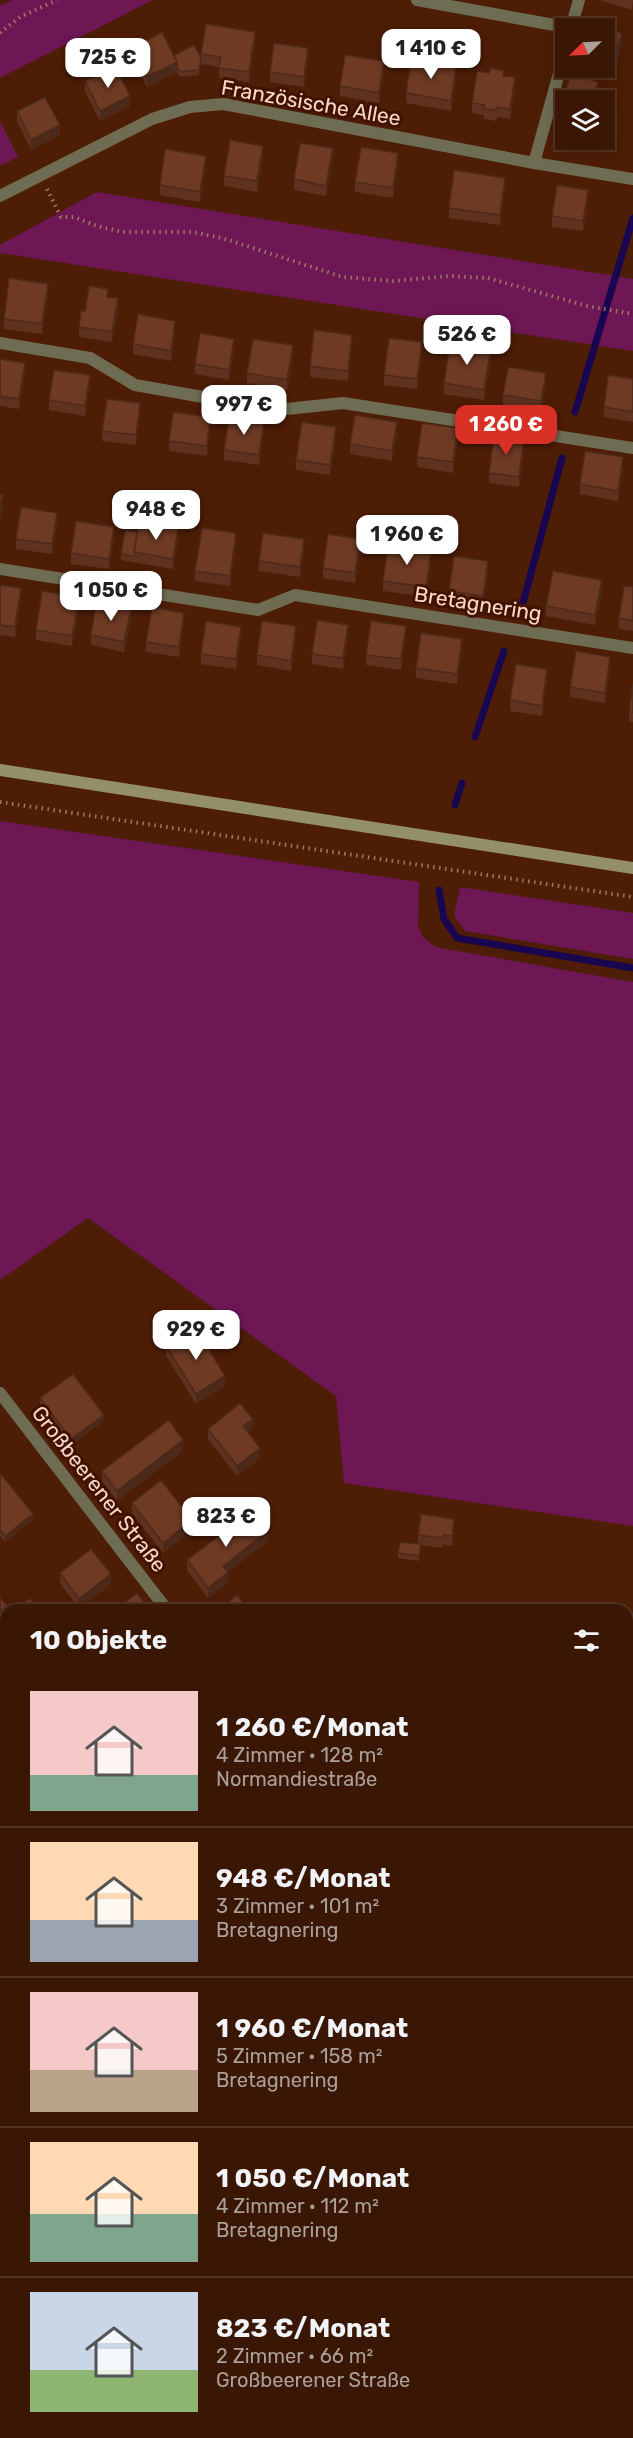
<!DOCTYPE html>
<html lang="de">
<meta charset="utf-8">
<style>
:root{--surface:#3a1604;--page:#452313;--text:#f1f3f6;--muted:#ab9f9a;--line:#543526;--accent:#d93025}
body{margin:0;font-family:Rubik,sans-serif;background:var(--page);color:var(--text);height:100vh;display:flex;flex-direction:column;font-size:22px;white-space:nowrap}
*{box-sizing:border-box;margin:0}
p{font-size:20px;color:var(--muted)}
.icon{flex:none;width:33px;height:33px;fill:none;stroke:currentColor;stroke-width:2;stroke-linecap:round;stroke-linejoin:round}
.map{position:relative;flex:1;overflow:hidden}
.sheet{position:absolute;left:0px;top:1604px;width:633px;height:836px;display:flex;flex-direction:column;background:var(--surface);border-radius:18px 18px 0 0;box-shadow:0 3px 15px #0003,0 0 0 2px var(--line)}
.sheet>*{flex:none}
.needle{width:39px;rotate:246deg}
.fabs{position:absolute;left:555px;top:18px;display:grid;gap:12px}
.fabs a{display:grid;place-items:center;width:60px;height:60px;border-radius:0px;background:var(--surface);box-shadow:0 3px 15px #0003,0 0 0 2px var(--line);font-size:30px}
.price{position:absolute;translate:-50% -51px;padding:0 14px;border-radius:12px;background:#fff;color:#222;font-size:20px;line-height:39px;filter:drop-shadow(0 2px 3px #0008)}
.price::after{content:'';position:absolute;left:50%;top:36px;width:18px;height:14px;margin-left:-9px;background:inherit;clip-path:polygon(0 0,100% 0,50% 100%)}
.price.on{background:var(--accent);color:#fff}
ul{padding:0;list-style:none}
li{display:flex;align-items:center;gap:18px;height:150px;padding:0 30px}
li+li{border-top:2px solid var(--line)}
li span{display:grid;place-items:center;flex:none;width:168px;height:120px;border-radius:0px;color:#555}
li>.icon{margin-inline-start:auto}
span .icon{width:72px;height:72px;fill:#fffc;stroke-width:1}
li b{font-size:26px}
h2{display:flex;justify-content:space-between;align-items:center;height:72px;padding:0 30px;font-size:26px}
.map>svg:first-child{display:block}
</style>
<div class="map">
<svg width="633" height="2438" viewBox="0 0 633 2438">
<rect width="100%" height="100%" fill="#4e1d06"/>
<path fill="#6d1754" d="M 12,0 L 153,0 L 0,78 L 0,6 Z
M 0,121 L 18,157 L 0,166 Z
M 97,192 L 633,279 L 633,351 L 0,253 L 0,245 Z
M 0,821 L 419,882 L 418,926 L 423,937 L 435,947 L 633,982 L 633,1526 L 344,1483 L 336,1396 L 88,1218 L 0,1280 Z
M 460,887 L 633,913 L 633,959 L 465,931 L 454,916 Z
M 0,1685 L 6,1686 L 6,2082 L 0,2080 Z
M 633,2068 L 633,2127 L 627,2123 L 627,2071 Z
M 0,2392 L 6,2392 L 6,2433 L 140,2433 L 137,2438 L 0,2438 Z"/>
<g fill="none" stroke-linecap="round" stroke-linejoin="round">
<path stroke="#190650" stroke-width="7" d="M 575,412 L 633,218
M 520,614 L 562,458
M 475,737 L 504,651
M 455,805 L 462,783
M 439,890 L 444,919 L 457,938 L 633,968"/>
<path stroke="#a17866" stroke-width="4" stroke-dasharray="1.5 4.5" stroke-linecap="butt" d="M 0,33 L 20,17 L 57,0
M 47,189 L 61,217 L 74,217 L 97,226 L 122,232 L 193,232 L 222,238 L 343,277 L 393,281 L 449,276 L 488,278 L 587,306 L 633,314
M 0,802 L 633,897"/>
<path stroke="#6f6c54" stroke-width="12" d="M 417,0 L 571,28
M 571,28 L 579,0
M 534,163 L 566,48
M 0,196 L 152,119 L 190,107 L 223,104 L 534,163 L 633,179
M 0,343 L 90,358 L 135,385 L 277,410 L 343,403 L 633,448
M 0,569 L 258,610 L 295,595 L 633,648
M 0,1393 L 167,1610
M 627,2046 L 633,2043
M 0,2096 L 6,2098
M 627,2144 L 633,2148
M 190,2438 L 194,2433"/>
<path stroke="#938f68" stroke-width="12" d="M 0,770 L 633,868"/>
</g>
<path fill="#5f321f" d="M 600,0 L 633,0 L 632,10 Z
M 604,28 L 622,43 L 613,72 L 600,68 L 604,68 Z
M 255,42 L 249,82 L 219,78 L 219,67 L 201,64 L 201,54 Z
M 132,48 L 174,55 L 201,63 L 199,75 L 180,77 L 177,72 L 147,87 L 132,58 Z
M 308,58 L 304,87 L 270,82 L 270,72 Z
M 384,71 L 379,103 L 340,96 L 340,86 Z
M 571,74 L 598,82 L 598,93 L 596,100 L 566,100 L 566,123 L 559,121 L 559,111 Z
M 504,76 L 515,88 L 510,119 L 497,117 L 497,121 L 484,119 L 484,115 L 472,113 L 472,103 Z
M 456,77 L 451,111 L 406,103 L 406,93 Z
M 85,81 L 130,106 L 100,121 L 85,91 Z
M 17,111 L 60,135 L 31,150 L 17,121 Z
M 263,156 L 257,192 L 224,186 L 224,176 Z
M 333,158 L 326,196 L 294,190 L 294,179 Z
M 398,164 L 393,198 L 355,192 L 355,182 Z
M 206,166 L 200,202 L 160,195 L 160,185 Z
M 505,188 L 500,225 L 449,218 L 449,208 Z
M 588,200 L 583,231 L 552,227 L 552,216 Z
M 48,294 L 42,334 L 4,329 L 4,319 Z
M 108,297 L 118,309 L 112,342 L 79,337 L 79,327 L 85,311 Z
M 175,331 L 171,361 L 133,354 L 133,344 Z
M 352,345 L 348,381 L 310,377 L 310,366 Z
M 234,349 L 229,380 L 195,374 L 195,364 Z
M 422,352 L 417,389 L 384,385 L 384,375 Z
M 293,355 L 287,390 L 247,383 L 247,373 Z
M 491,358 L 484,400 L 444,394 L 444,383 Z
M 0,359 L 25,373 L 19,409 L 0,406 Z
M 633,379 L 633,422 L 604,417 L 604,407 Z
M 546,383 L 541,411 L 503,405 L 503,395 Z
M 90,385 L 85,416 L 49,410 L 49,400 Z
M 140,413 L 136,445 L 102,441 L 102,431 Z
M 210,427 L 207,456 L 169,451 L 169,441 Z
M 264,431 L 259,465 L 224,460 L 224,450 Z
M 397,432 L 392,461 L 350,454 L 350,444 Z
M 336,437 L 330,475 L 296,470 L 296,460 Z
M 458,438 L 453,473 L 417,467 L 417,457 Z
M 524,449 L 519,487 L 489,483 L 489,473 Z
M 623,467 L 618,501 L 580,494 L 580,484 Z
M 57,523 L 52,554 L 16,549 L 16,539 Z
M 137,532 L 178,539 L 173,569 L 121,560 L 121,554 Z
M 114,537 L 109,569 L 71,564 L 71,553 Z
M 236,543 L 230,586 L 195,581 L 195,571 Z
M 304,549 L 300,577 L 259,571 L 259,561 Z
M 360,549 L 355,583 L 323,578 L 323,568 Z
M 431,562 L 426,597 L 383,591 L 383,581 Z
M 488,571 L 483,606 L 449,601 L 449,591 Z
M 0,585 L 21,598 L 15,637 L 0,635 Z
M 633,587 L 633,631 L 619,629 L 619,618 Z
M 602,590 L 595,625 L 546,616 L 546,606 Z
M 79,607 L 72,646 L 36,640 L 36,630 Z
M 131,619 L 124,652 L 91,645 L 91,635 Z
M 184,623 L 179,657 L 146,652 L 146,642 Z
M 348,635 L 343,669 L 312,664 L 312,654 Z
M 296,636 L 291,671 L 257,665 L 257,655 Z
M 406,636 L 401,670 L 366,665 L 366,655 Z
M 241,637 L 236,669 L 201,664 L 201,654 Z
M 462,649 L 457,684 L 416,678 L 416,668 Z
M 610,667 L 605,703 L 570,697 L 570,687 Z
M 547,679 L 542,716 L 510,711 L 510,700 Z
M 633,684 L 633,722 L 629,722 L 629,712 Z
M 166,1346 L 225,1386 L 196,1404 L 166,1356 Z
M 40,1398 L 104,1421 L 71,1445 L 40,1403 Z
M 208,1429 L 253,1429 L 248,1432 L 260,1458 L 237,1476 L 208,1439 Z
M 183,1451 L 117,1501 L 102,1481 L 102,1471 Z
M 0,1475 L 33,1519 L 5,1542 L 0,1536 Z
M 132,1503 L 192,1530 L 163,1553 L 132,1513 Z
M 454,1529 L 452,1546 L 443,1545 L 442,1548 L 421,1545 L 419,1561 L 398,1558 L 398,1553 L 418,1544 L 418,1535 Z
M 268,1541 L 228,1572 L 228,1582 L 208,1598 L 187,1570 L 187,1560 Z
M 60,1573 L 111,1584 L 79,1609 L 60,1583 Z
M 633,1821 L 633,1876 L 627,1874 L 627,1831 L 629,1830 Z
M 627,1876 L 633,1878 L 633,2032 L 627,2034 Z
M 633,2214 L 633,2259 L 628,2260 L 627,2215 Z
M 627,2283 L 632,2300 L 632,2310 L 627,2310 Z
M 262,2433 L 295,2433 L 291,2438 L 268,2438 Z"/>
<path fill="#4d2919" d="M 255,32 L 255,42 L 249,82 L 249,72 Z
M 622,33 L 622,43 L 613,72 L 613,61 Z
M 308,48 L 308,58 L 304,87 L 304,77 Z
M 384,61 L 384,71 L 379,103 L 379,93 Z
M 177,62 L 177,72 L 147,87 L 147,77 Z
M 456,67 L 456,77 L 451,111 L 451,101 Z
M 515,77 L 515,88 L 510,119 L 510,109 Z
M 598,82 L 598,93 L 596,100 L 593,100 Z
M 130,96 L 130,106 L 100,121 L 100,111 Z
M 60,125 L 60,135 L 31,150 L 31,140 Z
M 263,146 L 263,156 L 257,192 L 257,181 Z
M 333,148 L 333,158 L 326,196 L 326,186 Z
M 398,153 L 398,164 L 393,198 L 393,188 Z
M 206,156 L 206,166 L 200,202 L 200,192 Z
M 505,178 L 505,188 L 500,225 L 500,215 Z
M 588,190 L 588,200 L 583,231 L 583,221 Z
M 48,284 L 48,294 L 42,334 L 42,324 Z
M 118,298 L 118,309 L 112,342 L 112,332 Z
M 175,321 L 175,331 L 171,361 L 171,351 Z
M 352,335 L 352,345 L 348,381 L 348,371 Z
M 234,339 L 234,349 L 229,380 L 229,370 Z
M 422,342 L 422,352 L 417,389 L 417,379 Z
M 293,345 L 293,355 L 287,390 L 287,380 Z
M 491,348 L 491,358 L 484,400 L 484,390 Z
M 25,363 L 25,373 L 19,409 L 19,399 Z
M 546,373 L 546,383 L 541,411 L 541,401 Z
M 90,375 L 90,385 L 85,416 L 85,406 Z
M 140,403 L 140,413 L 136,445 L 136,435 Z
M 210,417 L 210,427 L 207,456 L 207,446 Z
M 264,421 L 264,431 L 259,465 L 259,455 Z
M 397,422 L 397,432 L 392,461 L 392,451 Z
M 336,427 L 336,437 L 330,475 L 330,465 Z
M 458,428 L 458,438 L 453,473 L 453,462 Z
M 524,439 L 524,449 L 519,487 L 519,477 Z
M 623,457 L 623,467 L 618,501 L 618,491 Z
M 3,495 L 3,505 L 0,524 L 0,514 Z
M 57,513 L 57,523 L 52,554 L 52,544 Z
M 114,527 L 114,537 L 109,569 L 109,559 Z
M 178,529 L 178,539 L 173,569 L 173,559 Z
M 236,533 L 236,543 L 230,586 L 230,576 Z
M 304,539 L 304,549 L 300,577 L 300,567 Z
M 360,539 L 360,549 L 355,583 L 355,573 Z
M 431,552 L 431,562 L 426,597 L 426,587 Z
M 488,561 L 488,571 L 483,606 L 483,596 Z
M 602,580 L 602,590 L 595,625 L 595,615 Z
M 21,588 L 21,598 L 15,637 L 15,627 Z
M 79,597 L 79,607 L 72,646 L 72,636 Z
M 131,609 L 131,619 L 124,652 L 124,642 Z
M 184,613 L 184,623 L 179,657 L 179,647 Z
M 348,625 L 348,635 L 343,669 L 343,658 Z
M 296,626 L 296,636 L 291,671 L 291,661 Z
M 406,626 L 406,636 L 401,670 L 401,659 Z
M 241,627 L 241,637 L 236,669 L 236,659 Z
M 462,639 L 462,649 L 457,684 L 457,674 Z
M 610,657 L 610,667 L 605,703 L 605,693 Z
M 547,669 L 547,679 L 542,716 L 542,706 Z
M 225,1376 L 225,1386 L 196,1404 L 196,1394 Z
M 104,1415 L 104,1421 L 71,1445 L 71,1439 Z
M 253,1419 L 253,1429 L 243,1436 L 243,1426 Z
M 183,1440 L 183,1451 L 117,1501 L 117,1491 Z
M 260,1448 L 260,1458 L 237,1476 L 237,1466 Z
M 33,1514 L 33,1519 L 5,1542 L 5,1536 Z
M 454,1519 L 454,1529 L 452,1546 L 452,1536 Z
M 192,1520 L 192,1530 L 163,1553 L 163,1543 Z
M 268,1531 L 268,1541 L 223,1576 L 223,1566 Z
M 228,1572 L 228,1582 L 208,1598 L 208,1588 Z
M 111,1574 L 111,1584 L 79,1609 L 79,1599 Z
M 7,1606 L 6,1612 L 0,1616 L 0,1611 Z
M 633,2014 L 633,2032 L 627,2034 L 627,2015 Z
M 288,2433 L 295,2433 L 291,2438 L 284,2438 Z"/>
<path fill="#6e3a24" stroke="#4d2919" stroke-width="1.5" d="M 590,23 L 622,33 L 613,61 L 604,59 L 604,28 L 589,28 Z
M 206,24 L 255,32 L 249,72 L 219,68 L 221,57 L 201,54 Z
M 162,32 L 177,62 L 147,77 L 132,48 Z
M 274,43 L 308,48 L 304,77 L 270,72 Z
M 194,45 L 201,58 L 199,70 L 180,72 L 177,67 L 177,62 L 174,55 Z
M 345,55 L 384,61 L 379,93 L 340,86 Z
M 411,59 L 456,67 L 451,101 L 406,93 Z
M 115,66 L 130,96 L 100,111 L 85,81 Z
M 490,68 L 504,71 L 503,76 L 515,77 L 510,109 L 497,107 L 497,110 L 484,109 L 484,105 L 472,103 L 477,71 L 489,73 Z
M 571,74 L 598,82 L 593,100 L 566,100 L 566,113 L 559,111 Z
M 45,97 L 60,125 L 31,140 L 17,111 Z
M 230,140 L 263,146 L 257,181 L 224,176 Z
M 300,143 L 333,148 L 326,186 L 294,179 Z
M 361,147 L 398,153 L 393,188 L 355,182 Z
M 165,149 L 206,156 L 200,192 L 160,185 Z
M 454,170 L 505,178 L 500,215 L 449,208 Z
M 557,185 L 588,190 L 583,221 L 552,216 Z
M 9,278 L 48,284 L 42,324 L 4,319 Z
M 89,286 L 108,289 L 107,297 L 118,298 L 112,332 L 79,327 L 81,311 L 85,311 Z
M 138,314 L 175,321 L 171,351 L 133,344 Z
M 314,330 L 352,335 L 348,371 L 310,366 Z
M 200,333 L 234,339 L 229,370 L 195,364 Z
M 389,338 L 422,342 L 417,379 L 384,375 Z
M 253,339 L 293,345 L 287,380 L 247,373 Z
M 450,342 L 491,348 L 484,390 L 444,383 Z
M 0,359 L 25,363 L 19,399 L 0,396 Z
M 508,367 L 546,373 L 541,401 L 503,395 Z
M 54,370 L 90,375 L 85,406 L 49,400 Z
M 608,375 L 633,379 L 633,412 L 604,407 Z
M 107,399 L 140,403 L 136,435 L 102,431 Z
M 173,412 L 210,417 L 207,446 L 169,441 Z
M 355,415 L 397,422 L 392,451 L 350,444 Z
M 229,416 L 264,421 L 259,455 L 224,450 Z
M 302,422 L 336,427 L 330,465 L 296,460 Z
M 422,423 L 458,428 L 453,462 L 417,457 Z
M 494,435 L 524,439 L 519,477 L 489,473 Z
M 585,451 L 623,457 L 618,491 L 580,484 Z
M 0,494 L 3,495 L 0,514 Z
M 21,507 L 57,513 L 52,544 L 16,539 Z
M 76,521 L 114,527 L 109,559 L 71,553 Z
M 138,523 L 178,529 L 173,559 L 134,552 Z
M 202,528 L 236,533 L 230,576 L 195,571 Z
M 125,530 L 137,532 L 134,556 L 121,554 Z
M 263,533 L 304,539 L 300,567 L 259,561 Z
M 328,534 L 360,539 L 355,573 L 323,568 Z
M 388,545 L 431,552 L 426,587 L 383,581 Z
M 454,556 L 488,561 L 483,596 L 449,591 Z
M 553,571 L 602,580 L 595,615 L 546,606 Z
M 0,585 L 21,588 L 15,627 L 0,625 Z
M 624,586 L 633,587 L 633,621 L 619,618 Z
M 42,591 L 79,597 L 72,636 L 36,630 Z
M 96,603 L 131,609 L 124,642 L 91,635 Z
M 152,607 L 184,613 L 179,647 L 146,642 Z
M 317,620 L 348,625 L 343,658 L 312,654 Z
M 206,621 L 241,627 L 236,659 L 201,654 Z
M 262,621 L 296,626 L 291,661 L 257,655 Z
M 371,621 L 406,626 L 401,659 L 366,655 Z
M 421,633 L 462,639 L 457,674 L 416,668 Z
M 576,651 L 610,657 L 605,693 L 570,687 Z
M 516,664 L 547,669 L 542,706 L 510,700 Z
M 633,684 L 633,712 L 629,712 Z
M 196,1328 L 225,1376 L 196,1394 L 166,1346 Z
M 73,1374 L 104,1415 L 71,1439 L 40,1398 Z
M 240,1403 L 253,1419 L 243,1426 L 260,1448 L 237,1466 L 208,1429 Z
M 169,1420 L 183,1440 L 117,1491 L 102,1471 Z
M 1,1474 L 33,1514 L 5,1536 L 0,1530 L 0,1475 Z
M 161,1480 L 192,1520 L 163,1543 L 132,1503 Z
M 252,1510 L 268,1531 L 223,1566 L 228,1572 L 208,1588 L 187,1560 Z
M 421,1514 L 454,1519 L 452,1536 L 443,1535 L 442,1538 L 418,1535 Z
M 400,1542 L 421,1544 L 419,1556 L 398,1553 Z
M 91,1549 L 111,1574 L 79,1599 L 60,1573 Z
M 137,1593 L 150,1610 L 115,1610 Z
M 237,1595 L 245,1605 L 247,1603 L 251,1610 L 218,1610 Z
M 0,1597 L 7,1606 L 0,1611 Z
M 30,1598 L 39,1610 L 15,1610 Z
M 632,1821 L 633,1821 L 633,1831 L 629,1830 Z
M 628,1829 L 633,1831 L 633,1865 L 627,1863 Z
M 627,1876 L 633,1878 L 632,1892 L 627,1892 Z
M 633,1904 L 633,2014 L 627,2015 L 627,1905 Z
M 633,2214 L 633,2249 L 628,2250 L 627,2215 Z
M 627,2283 L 630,2283 L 632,2300 L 627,2300 Z
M 275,2433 L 288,2433 L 284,2438 L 282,2438 Z
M 335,2433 L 359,2433 L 358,2438 L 334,2438 Z"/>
<g text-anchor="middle" stroke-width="6" stroke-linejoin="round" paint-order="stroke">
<g font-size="21" fill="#fad9cc" stroke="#421200">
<text transform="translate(311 103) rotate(10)" y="7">Französische Allee</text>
<text transform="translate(478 604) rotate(9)" y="7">Bretagnering</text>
<text transform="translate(99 1489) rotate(52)" y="7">Großbeerener Straße</text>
</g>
</g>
</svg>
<div class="fabs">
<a><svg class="needle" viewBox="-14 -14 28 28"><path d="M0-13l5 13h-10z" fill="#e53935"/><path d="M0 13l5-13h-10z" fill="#ab9f9a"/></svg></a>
<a><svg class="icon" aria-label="layers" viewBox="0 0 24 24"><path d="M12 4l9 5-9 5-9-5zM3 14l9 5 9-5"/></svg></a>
</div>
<b class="price" style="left:431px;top:80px">1 410 €</b>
<b class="price" style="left:108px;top:89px">725 €</b>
<b class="price" style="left:467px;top:366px">526 €</b>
<b class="price" style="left:244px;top:436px">997 €</b>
<b class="price on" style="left:506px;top:456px">1 260 €</b>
<b class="price" style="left:156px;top:541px">948 €</b>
<b class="price" style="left:407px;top:566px">1 960 €</b>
<b class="price" style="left:111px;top:622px">1 050 €</b>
<b class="price" style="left:196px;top:1361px">929 €</b>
<b class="price" style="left:226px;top:1548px">823 €</b>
<section class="sheet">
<h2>10 Objekte<svg class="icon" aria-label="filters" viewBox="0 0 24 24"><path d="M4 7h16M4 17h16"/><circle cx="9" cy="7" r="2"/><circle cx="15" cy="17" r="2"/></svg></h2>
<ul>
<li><span style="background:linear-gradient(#f6c9c9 70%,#7fa58c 0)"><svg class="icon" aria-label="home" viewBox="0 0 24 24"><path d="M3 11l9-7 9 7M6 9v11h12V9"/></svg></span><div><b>1 260 €/Monat</b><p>4 Zimmer · 128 m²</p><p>Normandiestraße</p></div></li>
<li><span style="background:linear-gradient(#ffd9b3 65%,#9aa5b1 0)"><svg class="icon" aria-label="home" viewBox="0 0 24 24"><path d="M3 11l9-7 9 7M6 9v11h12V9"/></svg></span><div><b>948 €/Monat</b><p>3 Zimmer · 101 m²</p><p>Bretagnering</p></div></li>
<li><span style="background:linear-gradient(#f6c9c9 65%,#b9a48a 0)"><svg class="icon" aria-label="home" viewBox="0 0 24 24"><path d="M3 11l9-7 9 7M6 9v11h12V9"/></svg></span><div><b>1 960 €/Monat</b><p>5 Zimmer · 158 m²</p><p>Bretagnering</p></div></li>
<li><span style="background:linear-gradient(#ffd9b3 60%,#7fa58c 0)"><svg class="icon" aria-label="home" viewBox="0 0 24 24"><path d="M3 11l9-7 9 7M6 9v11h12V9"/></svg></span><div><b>1 050 €/Monat</b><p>4 Zimmer · 112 m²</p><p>Bretagnering</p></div></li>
<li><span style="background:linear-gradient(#c9d6e8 65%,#8fb573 0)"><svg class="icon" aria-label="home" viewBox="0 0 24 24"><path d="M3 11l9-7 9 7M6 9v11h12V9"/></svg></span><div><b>823 €/Monat</b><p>2 Zimmer · 66 m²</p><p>Großbeerener Straße</p></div></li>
</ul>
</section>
</div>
